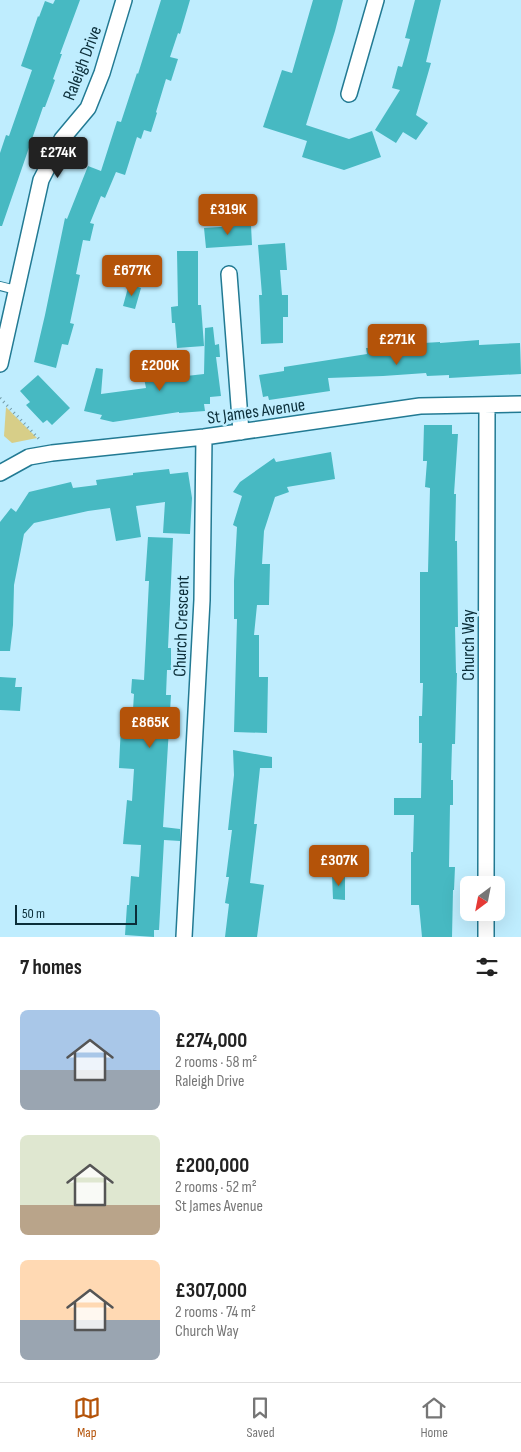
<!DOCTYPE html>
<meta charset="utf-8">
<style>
:root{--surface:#fff;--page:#f2f2f2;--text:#222;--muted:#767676;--line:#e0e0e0;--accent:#b45309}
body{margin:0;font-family:"Sofia Sans Condensed",sans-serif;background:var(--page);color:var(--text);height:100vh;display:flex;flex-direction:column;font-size:19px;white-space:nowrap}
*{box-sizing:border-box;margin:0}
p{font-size:16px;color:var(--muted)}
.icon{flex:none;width:28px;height:28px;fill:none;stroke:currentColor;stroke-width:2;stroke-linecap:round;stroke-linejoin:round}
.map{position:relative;height:937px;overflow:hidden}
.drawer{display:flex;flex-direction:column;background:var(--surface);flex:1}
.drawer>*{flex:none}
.needle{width:32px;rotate:212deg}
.controls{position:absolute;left:460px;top:876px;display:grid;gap:10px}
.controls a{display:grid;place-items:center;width:45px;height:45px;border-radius:8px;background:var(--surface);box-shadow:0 5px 20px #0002;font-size:25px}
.scale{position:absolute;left:15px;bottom:12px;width:122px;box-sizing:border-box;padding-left:5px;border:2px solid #0b2e39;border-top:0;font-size:14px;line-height:18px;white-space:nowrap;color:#0b2e39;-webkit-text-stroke:4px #bfedfe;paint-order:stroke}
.price{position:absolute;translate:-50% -42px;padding:0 11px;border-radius:5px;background:var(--accent);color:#fff;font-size:16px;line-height:32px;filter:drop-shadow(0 1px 2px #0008)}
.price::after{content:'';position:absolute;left:50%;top:30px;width:15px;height:11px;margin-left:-8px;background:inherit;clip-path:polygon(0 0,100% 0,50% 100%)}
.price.selected{background:#222;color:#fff}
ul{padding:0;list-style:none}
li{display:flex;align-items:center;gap:15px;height:125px;padding:0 20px}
li span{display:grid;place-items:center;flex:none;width:140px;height:100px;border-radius:8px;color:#555}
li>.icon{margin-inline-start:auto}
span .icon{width:60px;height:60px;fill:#fffc;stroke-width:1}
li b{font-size:21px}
h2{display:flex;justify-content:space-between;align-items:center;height:60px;padding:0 20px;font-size:21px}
.dock{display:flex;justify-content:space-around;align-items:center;height:70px;border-top:1px solid var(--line);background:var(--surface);font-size:14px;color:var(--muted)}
.dock a{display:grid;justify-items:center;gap:2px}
.dock .selected{color:var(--accent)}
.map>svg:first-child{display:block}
</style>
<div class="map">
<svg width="521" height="937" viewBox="0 0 521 937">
<rect width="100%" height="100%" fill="#bfedfe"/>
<path fill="#d7ce88" d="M 6,407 L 37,438 L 12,443 L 4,436 Z"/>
<path fill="#47b9c2" d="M 55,0 L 80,0 L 60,54 L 62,54 L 53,79 L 55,80 L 45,107 L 43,107 L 2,226 L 0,226 L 0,153 L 6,135 L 9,136 L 32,70 L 21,66 L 38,16 L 39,17 L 45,1 L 53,4 Z
M 161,0 L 190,0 L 180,34 L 178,33 L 170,57 L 178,59 L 171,81 L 166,79 L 156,112 L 157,113 L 151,132 L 144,130 L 141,139 L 137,137 L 125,175 L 116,172 L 105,198 L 101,196 L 90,223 L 94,224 L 90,241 L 83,240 L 76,274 L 80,275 L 70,323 L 74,324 L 68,345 L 62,344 L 56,368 L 34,362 L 45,315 L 65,218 L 67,219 L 88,166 L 101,171 L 117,121 L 121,122 L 137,73 L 138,74 Z
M 313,0 L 343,0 L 335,31 L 306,125 L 349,139 L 372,131 L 381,157 L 344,170 L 302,157 L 307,141 L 263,127 L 282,70 L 292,73 Z
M 415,0 L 441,0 L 426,62 L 431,63 L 416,115 L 428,123 L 416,140 L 403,132 L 396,143 L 375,130 L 400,90 L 392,88 L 398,66 L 402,67 L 410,39 L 405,38 Z
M 251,225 L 252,245 L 206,248 L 204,228 Z
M 285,243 L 287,270 L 280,270 L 282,295 L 288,295 L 288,317 L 283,317 L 283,343 L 261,344 L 259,295 L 262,295 L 258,245 Z
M 177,251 L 198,251 L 198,305 L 201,305 L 204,346 L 177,348 L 175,323 L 172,323 L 171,307 L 178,306 Z
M 129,284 L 141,288 L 135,309 L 123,306 Z
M 213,327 L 215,345 L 219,344 L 220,357 L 216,357 L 221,396 L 210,397 L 210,404 L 204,404 L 205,411 L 179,413 L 179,412 L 113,422 L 100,419 L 102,415 L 84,411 L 96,368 L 103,369 L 101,394 L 146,388 L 144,378 L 160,377 L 160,379 L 204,374 L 205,328 Z
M 479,340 L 479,345 L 520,343 L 521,374 L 449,378 L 449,375 L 427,376 L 426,373 L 383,376 L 328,378 L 330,391 L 269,400 L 268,396 L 263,397 L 259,375 L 284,371 L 284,367 L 367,354 L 366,348 L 390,348 L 390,345 L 440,342 L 440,343 Z
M 38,375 L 70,408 L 52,425 L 47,420 L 43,423 L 26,405 L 30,402 L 20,391 Z
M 424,425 L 452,425 L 452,434 L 458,434 L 454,494 L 456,494 L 455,541 L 457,541 L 458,627 L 455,627 L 456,673 L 457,673 L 455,744 L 452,744 L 451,780 L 453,780 L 453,805 L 450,805 L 449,867 L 455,867 L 454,890 L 453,890 L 452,937 L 422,937 L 419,905 L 411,905 L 411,852 L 413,852 L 414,815 L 394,815 L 394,798 L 421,798 L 422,743 L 419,743 L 419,716 L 422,716 L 423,683 L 420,683 L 420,572 L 428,572 L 430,488 L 425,487 L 427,461 L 423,461 Z
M 331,452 L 335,479 L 287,487 L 289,492 L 275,497 L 264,531 L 262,564 L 270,564 L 269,605 L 257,605 L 254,635 L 259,635 L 259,677 L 268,677 L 267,733 L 234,732 L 237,619 L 234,619 L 234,581 L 237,527 L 233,525 L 242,496 L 233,492 L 240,482 L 274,458 L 276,462 Z
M 169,469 L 170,474 L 188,472 L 192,498 L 190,534 L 163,533 L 165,502 L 136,506 L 141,537 L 116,541 L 110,508 L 88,511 L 34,523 L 24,534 L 14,585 L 13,625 L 10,651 L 0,651 L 0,522 L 11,508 L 16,512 L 29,492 L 71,482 L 73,488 L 97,485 L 96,480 L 133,475 L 133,473 Z
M 148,537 L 173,538 L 168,648 L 171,648 L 171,670 L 167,670 L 166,695 L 171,695 L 163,827 L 180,829 L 180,841 L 164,840 L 159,930 L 154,930 L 154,937 L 125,935 L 127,905 L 129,905 L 131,876 L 139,877 L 141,845 L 123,844 L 127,800 L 132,801 L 134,769 L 119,768 L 121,724 L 132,725 L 134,694 L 131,693 L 132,679 L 144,680 L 149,581 L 145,581 Z
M 0,677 L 16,678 L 15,687 L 22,687 L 20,711 L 0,710 Z
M 233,750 L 272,757 L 272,768 L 260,768 L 254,824 L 257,824 L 250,883 L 264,885 L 257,937 L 225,937 L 229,904 L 225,903 L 229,877 L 226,877 L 232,830 L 228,830 L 234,775 Z
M 332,875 L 345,876 L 345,900 L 333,899 Z"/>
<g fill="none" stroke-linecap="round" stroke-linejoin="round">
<g stroke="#227a93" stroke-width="10">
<path id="service" d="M 0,286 L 16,290"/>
</g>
<g stroke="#227a93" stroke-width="18">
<path id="minor" d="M 349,94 L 376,0
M 229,274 L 241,432
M 0,364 L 41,180 L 62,139 L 88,108 L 102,73 L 124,0
M 0,473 L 29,457 L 52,453 L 204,437 L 420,406 L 521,404
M 486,885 L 487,405
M 184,937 L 202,600 L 204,437
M 486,937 L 486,912"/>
</g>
<path stroke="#719ba9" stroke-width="3" stroke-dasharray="1 4" stroke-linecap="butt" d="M 0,398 L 40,440"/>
<use href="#service" stroke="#fff" stroke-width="8"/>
<use href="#minor" stroke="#fff" stroke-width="15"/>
</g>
<g text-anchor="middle" stroke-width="5" stroke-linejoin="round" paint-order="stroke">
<g font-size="18" fill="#0b2e39" stroke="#bfedfe">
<text transform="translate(82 63) rotate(-69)" y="6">Raleigh Drive</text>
<text transform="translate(256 411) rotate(-8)" y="6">St James Avenue</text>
<text transform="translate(181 626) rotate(-88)" y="6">Church Crescent</text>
<text transform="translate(468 645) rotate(-90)" y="6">Church Way</text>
</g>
</g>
</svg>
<div class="controls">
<a><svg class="needle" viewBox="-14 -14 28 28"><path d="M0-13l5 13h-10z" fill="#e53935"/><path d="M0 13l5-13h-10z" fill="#767676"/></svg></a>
</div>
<div class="scale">50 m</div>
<b class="price selected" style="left:58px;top:179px">£274K</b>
<b class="price" style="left:228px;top:236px">£319K</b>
<b class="price" style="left:132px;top:297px">£677K</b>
<b class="price" style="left:397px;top:366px">£271K</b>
<b class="price" style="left:160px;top:392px">£200K</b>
<b class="price" style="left:150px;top:749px">£865K</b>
<b class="price" style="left:339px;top:887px">£307K</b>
</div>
<section class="drawer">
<h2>7 homes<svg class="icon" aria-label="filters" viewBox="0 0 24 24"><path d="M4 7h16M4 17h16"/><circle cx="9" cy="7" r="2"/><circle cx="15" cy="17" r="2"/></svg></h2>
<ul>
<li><span style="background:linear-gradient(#a9c7e8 60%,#9aa5b1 0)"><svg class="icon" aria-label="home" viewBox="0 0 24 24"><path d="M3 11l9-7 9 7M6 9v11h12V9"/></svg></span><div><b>£274,000</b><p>2 rooms · 58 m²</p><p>Raleigh Drive</p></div></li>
<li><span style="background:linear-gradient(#dfe7d0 70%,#b9a48a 0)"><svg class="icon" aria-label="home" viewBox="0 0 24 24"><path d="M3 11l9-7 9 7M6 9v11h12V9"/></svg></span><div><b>£200,000</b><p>2 rooms · 52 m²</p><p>St James Avenue</p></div></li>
<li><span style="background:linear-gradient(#ffd9b3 60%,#9aa5b1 0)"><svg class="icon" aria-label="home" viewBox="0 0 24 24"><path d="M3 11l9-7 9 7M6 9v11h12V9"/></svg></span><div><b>£307,000</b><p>2 rooms · 74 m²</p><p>Church Way</p></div></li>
</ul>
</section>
<nav class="dock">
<a class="selected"><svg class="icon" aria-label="map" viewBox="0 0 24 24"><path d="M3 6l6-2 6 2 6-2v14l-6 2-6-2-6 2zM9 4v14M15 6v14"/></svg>Map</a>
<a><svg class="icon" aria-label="saved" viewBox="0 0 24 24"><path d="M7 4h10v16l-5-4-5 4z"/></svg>Saved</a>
<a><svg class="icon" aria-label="home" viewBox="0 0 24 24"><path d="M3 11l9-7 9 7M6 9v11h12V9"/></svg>Home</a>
</nav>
